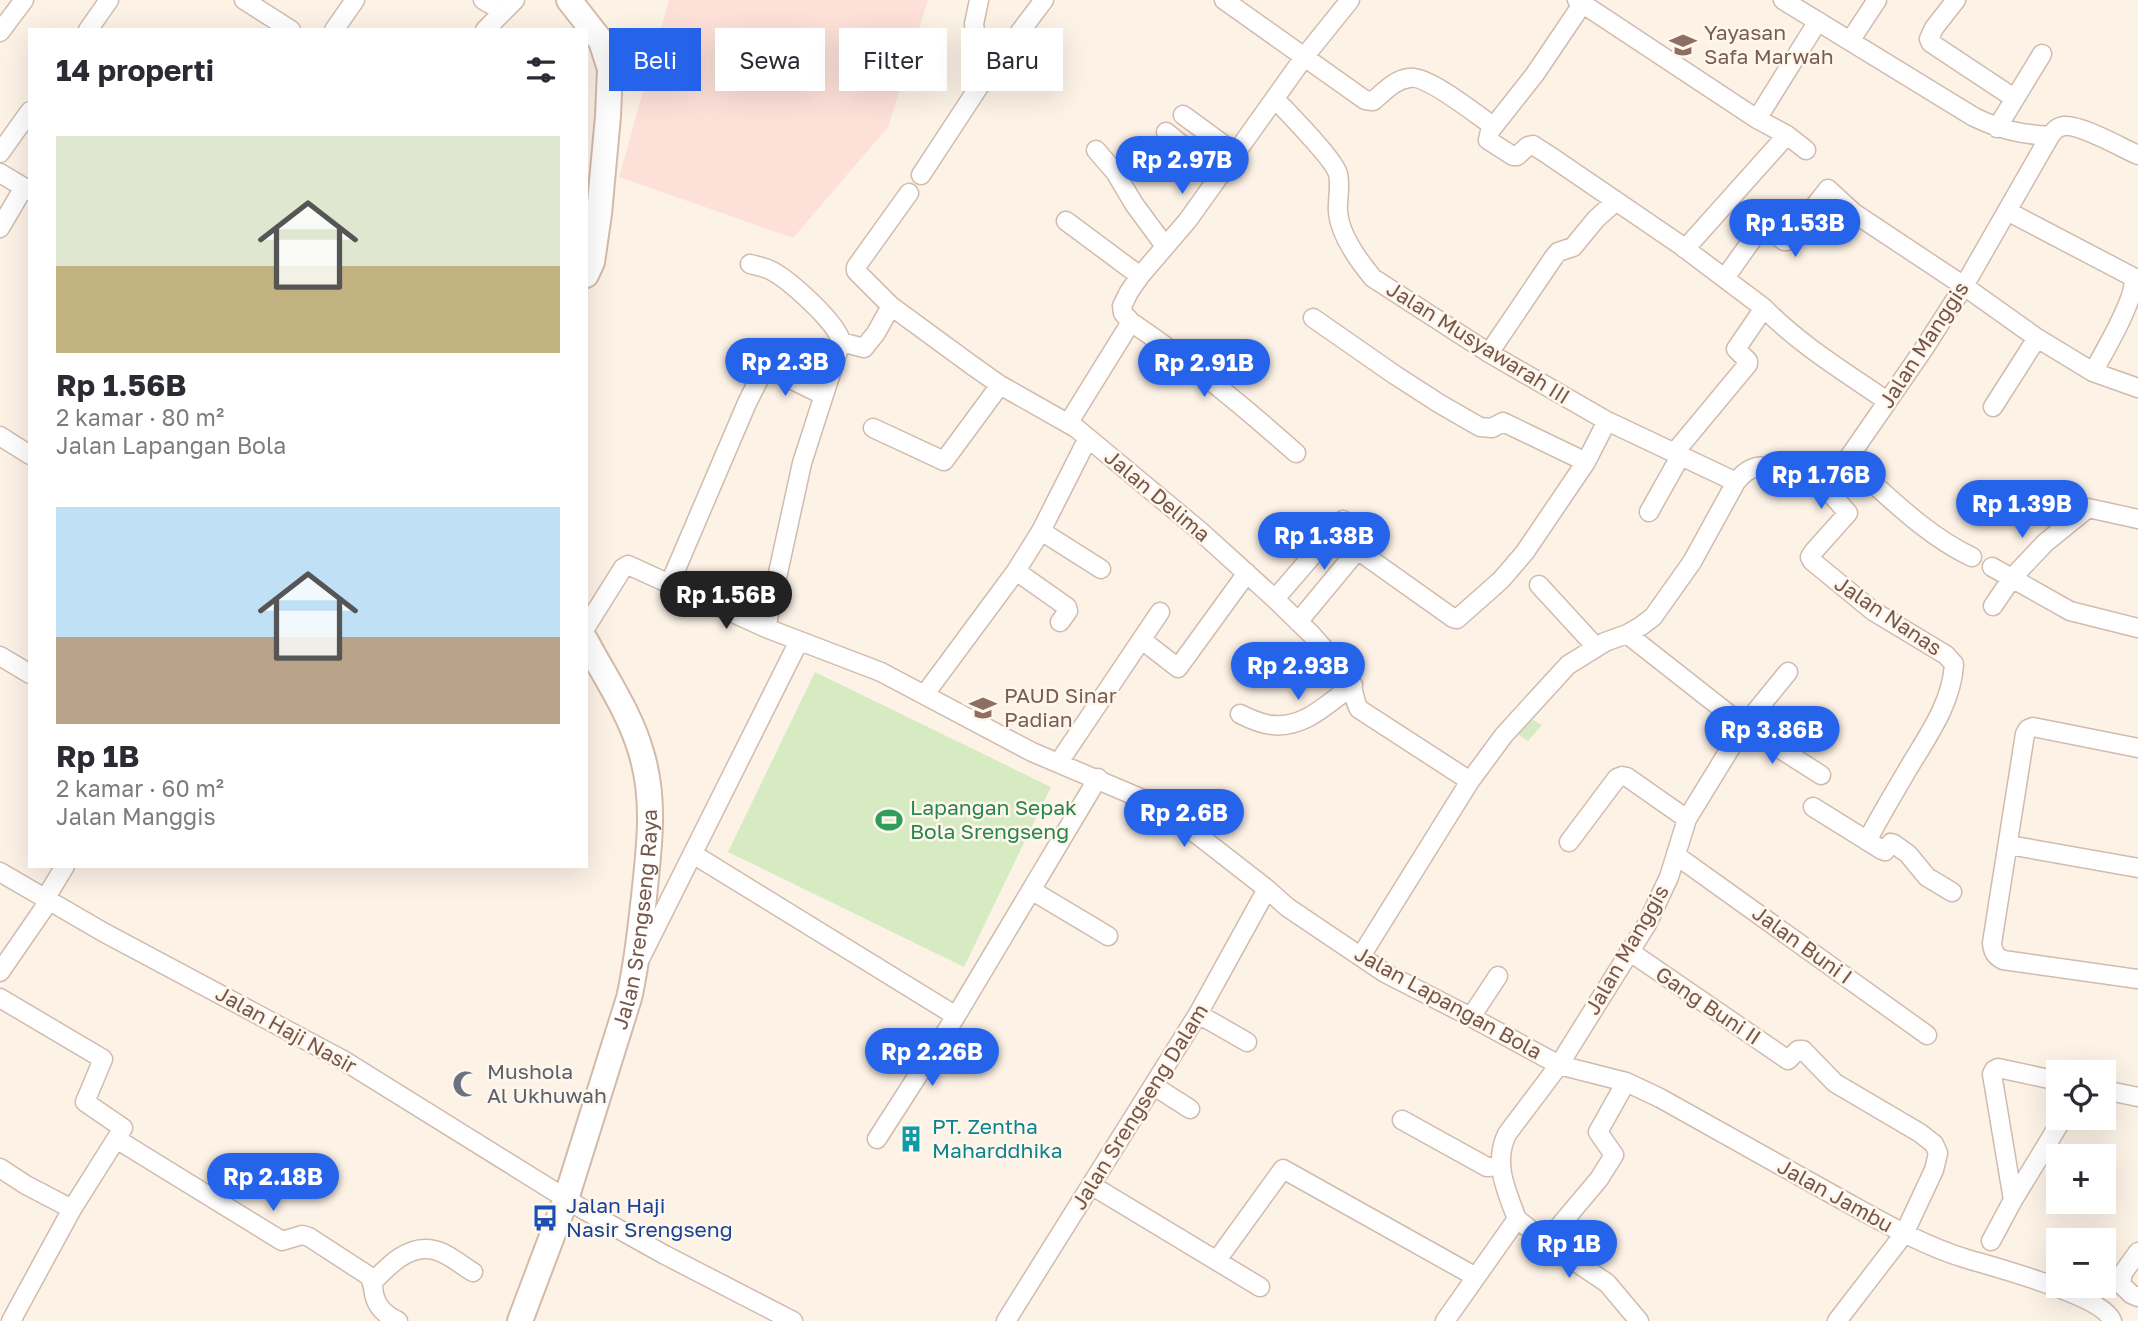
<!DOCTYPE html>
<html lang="id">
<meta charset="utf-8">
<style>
:root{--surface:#fff;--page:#f2f2f3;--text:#2b2b33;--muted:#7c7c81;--accent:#2563eb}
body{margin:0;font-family:"Golos Text",sans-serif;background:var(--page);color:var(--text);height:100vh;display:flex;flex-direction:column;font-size:26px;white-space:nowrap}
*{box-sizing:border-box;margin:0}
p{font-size:23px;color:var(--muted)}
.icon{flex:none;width:38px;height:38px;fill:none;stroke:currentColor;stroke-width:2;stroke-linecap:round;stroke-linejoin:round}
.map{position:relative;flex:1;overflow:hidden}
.side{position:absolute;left:28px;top:28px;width:560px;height:840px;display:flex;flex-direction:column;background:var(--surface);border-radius:0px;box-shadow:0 7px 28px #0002}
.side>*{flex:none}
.hud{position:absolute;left:609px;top:28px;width:665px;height:63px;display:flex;gap:14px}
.fabs{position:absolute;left:2046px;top:1060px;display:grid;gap:14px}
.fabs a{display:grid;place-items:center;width:70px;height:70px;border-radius:0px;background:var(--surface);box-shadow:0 7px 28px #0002;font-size:35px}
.price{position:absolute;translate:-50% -60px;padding:0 16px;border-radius:24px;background:var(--accent);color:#fff;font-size:23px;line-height:46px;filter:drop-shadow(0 2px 4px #0008)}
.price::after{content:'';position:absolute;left:50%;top:42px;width:21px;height:16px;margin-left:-10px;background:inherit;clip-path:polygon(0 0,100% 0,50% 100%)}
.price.selected{background:#222;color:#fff}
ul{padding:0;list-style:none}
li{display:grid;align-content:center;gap:14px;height:371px;padding:0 28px}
li span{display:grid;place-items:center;height:217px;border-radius:0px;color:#555}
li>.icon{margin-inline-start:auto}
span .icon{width:126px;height:126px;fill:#fffc;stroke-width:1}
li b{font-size:30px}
h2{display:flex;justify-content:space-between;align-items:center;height:84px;padding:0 28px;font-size:30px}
.chip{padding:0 24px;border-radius:0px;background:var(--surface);box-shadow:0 7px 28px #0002;font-size:24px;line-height:63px}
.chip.selected{background:var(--accent);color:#fff}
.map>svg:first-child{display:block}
</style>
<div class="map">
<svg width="2138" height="1321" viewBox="0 0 2138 1321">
<rect width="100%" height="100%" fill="#fdf2e6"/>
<path fill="#fde1d9" d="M 669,0 L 928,0 L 888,127 L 793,238 L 619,177 Z"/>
<path fill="#d7ebc3" d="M 815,672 L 1051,787 L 964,967 L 728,852 Z
M 1530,718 L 1542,725 L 1528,741 L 1517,734 Z"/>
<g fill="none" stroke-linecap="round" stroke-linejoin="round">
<g stroke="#d1bbae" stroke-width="21">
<path id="street" d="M 244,0 L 291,30
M 483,0 L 502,11
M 979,0 L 974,24 L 982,82
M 1224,0 L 1365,100 L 1373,101 C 1384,92 1394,80 1409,78 C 1426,74 1477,115 1493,126
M 1577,0 L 1757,119 L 1787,135 L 1685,249
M 1585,0 L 1535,74 L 1490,131 L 1488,140 L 1513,156 L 1517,156 L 1528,146 L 1533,145 L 1550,156 L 1679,244 L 1764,308 C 1800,345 1845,372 1887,401
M 1783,0 L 1974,117 C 2001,130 2020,134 2050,136
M 1956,0 L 1934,28 L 1929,39 L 1931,43 L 2014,98
M 88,30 L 109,0
M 334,30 L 355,0
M 485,30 L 515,0
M 0,32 L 24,0
M 1850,41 L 1877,0
M 1275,99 C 1288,113 1334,159 1338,174 C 1341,187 1337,199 1338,212 C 1340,235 1358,260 1373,278 L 1489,353 L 1607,421 L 1736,482
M 1183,115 L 1235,153
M 1757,119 L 1818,21
M 1997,128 L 2042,54
M 1166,132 L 1220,176
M 1787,135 L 1806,150
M 1096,150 L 1115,172 L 1134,204 L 1165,246
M 0,153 L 30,111
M 0,173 L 30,191
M 921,175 L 982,82 L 1044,0
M 909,193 L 856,267 L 856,271 L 891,306 L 973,366 L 1000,385 L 1076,428 L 1200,531 L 1275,599 L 1311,634 L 1349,677 C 1354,687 1353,699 1359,709 L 1470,781
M 2007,211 L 2133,277 C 2138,295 2103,354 2093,372
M 1066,221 L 1140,276
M 0,228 L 24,187
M 750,264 C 757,266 765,267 772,271 C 789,280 838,323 841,342 L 802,463 L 766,628
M 1725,278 L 1761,227 L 1766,226 L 1784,241 L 1787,241 L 1828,189 L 1854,213 L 1964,286 L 2037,338 L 2093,372 L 2138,388
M 1313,318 L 1395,375 L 1440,404 L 1480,427 L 1492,428 L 1503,422 L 1586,462
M 1131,322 C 1189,361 1243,406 1296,453
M 841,342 L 864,348 L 876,333 L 891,306
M 1489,353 L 1554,257 L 1558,252 L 1573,247 L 1596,219 L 1616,201
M 1993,407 L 2037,338
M 1069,422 L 1131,322 L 1123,313 L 1122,306 L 1129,292 L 1140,276 L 1188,220 L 1305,56 L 1350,0
M 873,428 L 944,461 L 1000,385
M 0,436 L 30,455
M 1675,452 L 1748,364 L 1748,361 L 1736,349 L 1764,308
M 1847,460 C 1886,494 1925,535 1972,557
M 1822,484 L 1848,513 L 1814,551 L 1810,557 L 1812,561 L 1873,611 L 1946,655 L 1954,664 C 1952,703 1927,737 1908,769 C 1894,793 1880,816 1867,841
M 1649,512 L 1681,455
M 1041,531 L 1101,569
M 1992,567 L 2070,611 L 2138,628
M 1016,571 L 1067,607 L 1068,611 L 1060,622
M 670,583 L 747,403 L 762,373 L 768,369 L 772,370 L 823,395
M 1539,585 L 1596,647
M 1275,599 L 1343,520
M 1993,606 L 2012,578 L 2045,543 L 2088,508 L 2138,519
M 1298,622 L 1356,552 L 1360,552 L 1453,618 L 1457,619 L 1501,580 L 1525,552 L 1586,462 L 1607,421
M 586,627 L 623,568 L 628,565 L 766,628 L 881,672 L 1032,752 L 1152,803 L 1199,836 L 1267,889 L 1287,907 L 1385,973 L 1471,1017 L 1559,1065 L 1626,1082 L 1660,1098 C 1719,1131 1778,1164 1837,1197 C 1879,1220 1921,1245 1967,1259 C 1994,1267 2104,1296 2112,1321
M 1627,634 L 1744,726 L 1821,775
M 1142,640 L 1178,668 L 1247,573
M 0,656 L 30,674
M 925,694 L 1016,571 L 1041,531 L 1088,438
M 1240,714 C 1248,718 1257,722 1266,724 C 1301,732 1327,704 1353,685
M 2138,748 L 2033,727 L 2028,729 L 2025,734 L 1992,943 C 1993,952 1995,956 2003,960 L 2138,979
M 1059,762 L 1160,612
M 1813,807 L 1882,850 L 1885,851 L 1891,843 L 1894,844 L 1908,854 L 1927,877 L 1952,892
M 1569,842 L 1617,778 L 1622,776 L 1627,777 L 1687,819
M 2009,845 L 2138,868
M 693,854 L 956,1016
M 1677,856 L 1927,1035
M 0,872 L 103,932 L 343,1060 L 586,1211 L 665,1255 L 793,1321
M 1031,890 L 1108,936
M 45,899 L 65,866
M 1629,951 L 1788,1060 L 1798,1050 L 1803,1050 L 1835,1083 L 1920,1133 L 1934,1144 L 1938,1153 L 1934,1170 L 1904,1234 L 1837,1321
M 1361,956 L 1470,781 L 1504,735 L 1568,665 L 1605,642 L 1627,634 L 1641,626 L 1653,617 L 1692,562 L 1736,482 C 1764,446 1787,484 1822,484 L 1847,460 L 1923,350 L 1964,286 L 2050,136 C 2054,131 2057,127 2064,126 C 2080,124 2122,148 2138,155
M 641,957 L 799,641
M 0,972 L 49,901
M 0,998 L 103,1059 L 85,1102 L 123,1128 L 72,1209 L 11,1321
M 1198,1014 L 1247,1042
M 1471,1017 L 1498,976
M 1154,1086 L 1190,1109
M 2104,1090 L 2138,1097
M 1402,1120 L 1487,1167 L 1500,1166
M 877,1139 L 956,1016 L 1098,778
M 118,1140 L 282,1241 L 302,1235 L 309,1237 L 369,1276 C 373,1283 373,1286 374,1294 C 377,1308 386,1315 398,1321
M 0,1168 L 26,1185 L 72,1209
M 1091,1185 L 1260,1287
M 2013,1200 L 1992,1074 L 1994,1070 L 1998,1068 L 2058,1081
M 1517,1219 L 1546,1242 L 1607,1283 L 1639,1321
M 1991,1241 L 2013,1200 L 2063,1118
M 1546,1242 L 1599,1179 L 1614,1155 L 1598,1132 L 1626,1082
M 2138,1252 L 2123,1273 L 2121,1284 L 2131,1294 L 2138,1297
M 1217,1260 L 1283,1169 L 1476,1277
M 373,1282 C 389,1265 409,1244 434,1250 C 448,1253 461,1265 473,1272
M 1006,1321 L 1198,1014 L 1267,889
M 1445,1321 L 1517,1219 C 1506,1190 1493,1163 1507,1134 L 1559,1065 L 1647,924 L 1669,877 L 1687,819 L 1744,726 L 1788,672"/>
</g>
<g stroke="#d4baab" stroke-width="28">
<g id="secondary">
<path d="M 569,0 L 601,41 L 610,69 L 608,116 L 599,214 L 592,262 L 586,275"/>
<path id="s1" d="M 520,1321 L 566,1199 L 629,998 C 637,964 640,931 644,897 C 649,848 656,800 641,752 C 630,713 605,677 586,641"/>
</g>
</g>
<use href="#street" stroke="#fff" stroke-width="18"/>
<use href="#secondary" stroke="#fff" stroke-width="24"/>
</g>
<defs>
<g id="school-bare" transform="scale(2.1)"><path d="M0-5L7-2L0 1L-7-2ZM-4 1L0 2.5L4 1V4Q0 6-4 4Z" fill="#8d6e63" stroke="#fff6ec" stroke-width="2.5" paint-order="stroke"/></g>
<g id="stadium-bare" transform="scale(2.1)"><path d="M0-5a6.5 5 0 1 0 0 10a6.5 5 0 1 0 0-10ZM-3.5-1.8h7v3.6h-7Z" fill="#2e9e5b" stroke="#fff6ec" stroke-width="2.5" paint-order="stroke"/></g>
<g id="mosque-bare" transform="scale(2.1)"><path d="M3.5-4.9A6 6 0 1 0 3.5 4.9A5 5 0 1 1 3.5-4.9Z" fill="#6b7280" stroke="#fff6ec" stroke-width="2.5" paint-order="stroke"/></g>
<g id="building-bare" transform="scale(2.1)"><path d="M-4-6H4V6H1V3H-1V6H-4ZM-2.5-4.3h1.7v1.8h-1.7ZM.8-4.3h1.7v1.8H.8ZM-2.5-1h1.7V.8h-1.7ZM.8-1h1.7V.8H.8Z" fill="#0f9aa8" stroke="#fff6ec" stroke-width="2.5" paint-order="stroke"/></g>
<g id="bus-bare" transform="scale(2.1)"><path d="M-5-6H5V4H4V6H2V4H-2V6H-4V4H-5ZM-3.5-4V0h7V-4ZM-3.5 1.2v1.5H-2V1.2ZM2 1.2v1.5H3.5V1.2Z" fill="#1a4fb4" stroke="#fff6ec" stroke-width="2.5" paint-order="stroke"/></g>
</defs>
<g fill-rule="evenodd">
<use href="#school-bare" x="1683" y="45"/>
<use href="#school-bare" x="983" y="708"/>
<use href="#stadium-bare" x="889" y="820"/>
<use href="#mosque-bare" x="466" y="1084"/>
<use href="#building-bare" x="911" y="1139"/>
<use href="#bus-bare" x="545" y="1218"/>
</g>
<g text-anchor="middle" stroke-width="5" stroke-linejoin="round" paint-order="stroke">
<g font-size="21" fill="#785e54" stroke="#fff6ec" text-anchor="start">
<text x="1704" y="40">Yayasan<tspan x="1704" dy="24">Safa Marwah</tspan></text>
<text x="1004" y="703">PAUD Sinar<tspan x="1004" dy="24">Padian</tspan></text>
</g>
<g font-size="21" fill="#77564a" stroke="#fff6ec">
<text transform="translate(1478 343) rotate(32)" y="7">Jalan Musyawarah III</text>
<text transform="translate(1924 345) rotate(-57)" y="7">Jalan Manggis</text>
<text transform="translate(1157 496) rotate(40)" y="7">Jalan Delima</text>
<text transform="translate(1888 616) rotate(34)" y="7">Jalan Nanas</text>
<text dy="7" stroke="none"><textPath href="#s1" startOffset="420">Jalan Srengseng Raya</textPath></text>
<text transform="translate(1802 945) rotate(36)" y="7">Jalan Buni I</text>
<text transform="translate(1627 950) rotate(-60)" y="7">Jalan Manggis</text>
<text transform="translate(1448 1003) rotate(29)" y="7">Jalan Lapangan Bola</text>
<text transform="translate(1708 1006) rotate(34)" y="7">Gang Buni II</text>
<text transform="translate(286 1030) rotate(29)" y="7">Jalan Haji Nasir</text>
<text transform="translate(1140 1107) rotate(-58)" y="7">Jalan Srengseng Dalam</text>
<text transform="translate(1835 1196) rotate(29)" y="7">Jalan Jambu</text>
</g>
<g font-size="21" fill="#27864d" stroke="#fff6ec" text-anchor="start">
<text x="910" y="815">Lapangan Sepak<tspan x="910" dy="24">Bola Srengseng</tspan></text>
</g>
<g font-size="21" fill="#5b616d" stroke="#fff6ec" text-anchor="start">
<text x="487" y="1079">Mushola<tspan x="487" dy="24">Al Ukhuwah</tspan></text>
</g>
<g font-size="21" fill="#0d838f" stroke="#fff6ec" text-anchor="start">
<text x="932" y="1134">PT. Zentha<tspan x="932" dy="24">Maharddhika</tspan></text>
</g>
<g font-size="21" fill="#164399" stroke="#fff6ec" text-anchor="start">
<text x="566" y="1213">Jalan Haji<tspan x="566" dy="24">Nasir Srengseng</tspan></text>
</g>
</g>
</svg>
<div class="fabs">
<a><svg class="icon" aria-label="locate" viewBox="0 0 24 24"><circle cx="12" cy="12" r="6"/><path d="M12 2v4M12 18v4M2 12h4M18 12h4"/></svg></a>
<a>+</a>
<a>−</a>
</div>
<b class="price" style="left:1182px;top:196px">Rp 2.97B</b>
<b class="price" style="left:1795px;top:259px">Rp 1.53B</b>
<b class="price" style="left:785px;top:398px">Rp 2.3B</b>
<b class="price" style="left:1204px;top:399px">Rp 2.91B</b>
<b class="price" style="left:1821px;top:511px">Rp 1.76B</b>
<b class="price" style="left:2022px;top:540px">Rp 1.39B</b>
<b class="price" style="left:1324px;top:572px">Rp 1.38B</b>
<b class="price selected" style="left:726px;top:631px">Rp 1.56B</b>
<b class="price" style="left:1298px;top:702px">Rp 2.93B</b>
<b class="price" style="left:1772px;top:766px">Rp 3.86B</b>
<b class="price" style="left:1184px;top:849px">Rp 2.6B</b>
<b class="price" style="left:932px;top:1088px">Rp 2.26B</b>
<b class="price" style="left:273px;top:1213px">Rp 2.18B</b>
<b class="price" style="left:1569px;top:1280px">Rp 1B</b>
<div class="hud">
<a class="chip selected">Beli</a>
<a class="chip">Sewa</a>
<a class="chip">Filter</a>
<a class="chip">Baru</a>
</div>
<section class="side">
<h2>14 properti<svg class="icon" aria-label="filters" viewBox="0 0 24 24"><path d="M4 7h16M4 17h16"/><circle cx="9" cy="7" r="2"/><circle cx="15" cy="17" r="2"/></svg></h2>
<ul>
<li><span style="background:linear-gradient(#dfe7d0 60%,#c2b280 0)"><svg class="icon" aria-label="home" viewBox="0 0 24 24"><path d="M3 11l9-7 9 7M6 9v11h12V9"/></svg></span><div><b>Rp 1.56B</b><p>2 kamar · 80 m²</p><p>Jalan Lapangan Bola</p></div></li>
<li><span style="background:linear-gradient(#bfe0f5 60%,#b9a48a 0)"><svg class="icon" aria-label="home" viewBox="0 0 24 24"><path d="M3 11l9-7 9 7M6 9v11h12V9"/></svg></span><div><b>Rp 1B</b><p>2 kamar · 60 m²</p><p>Jalan Manggis</p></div></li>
</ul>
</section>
</div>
